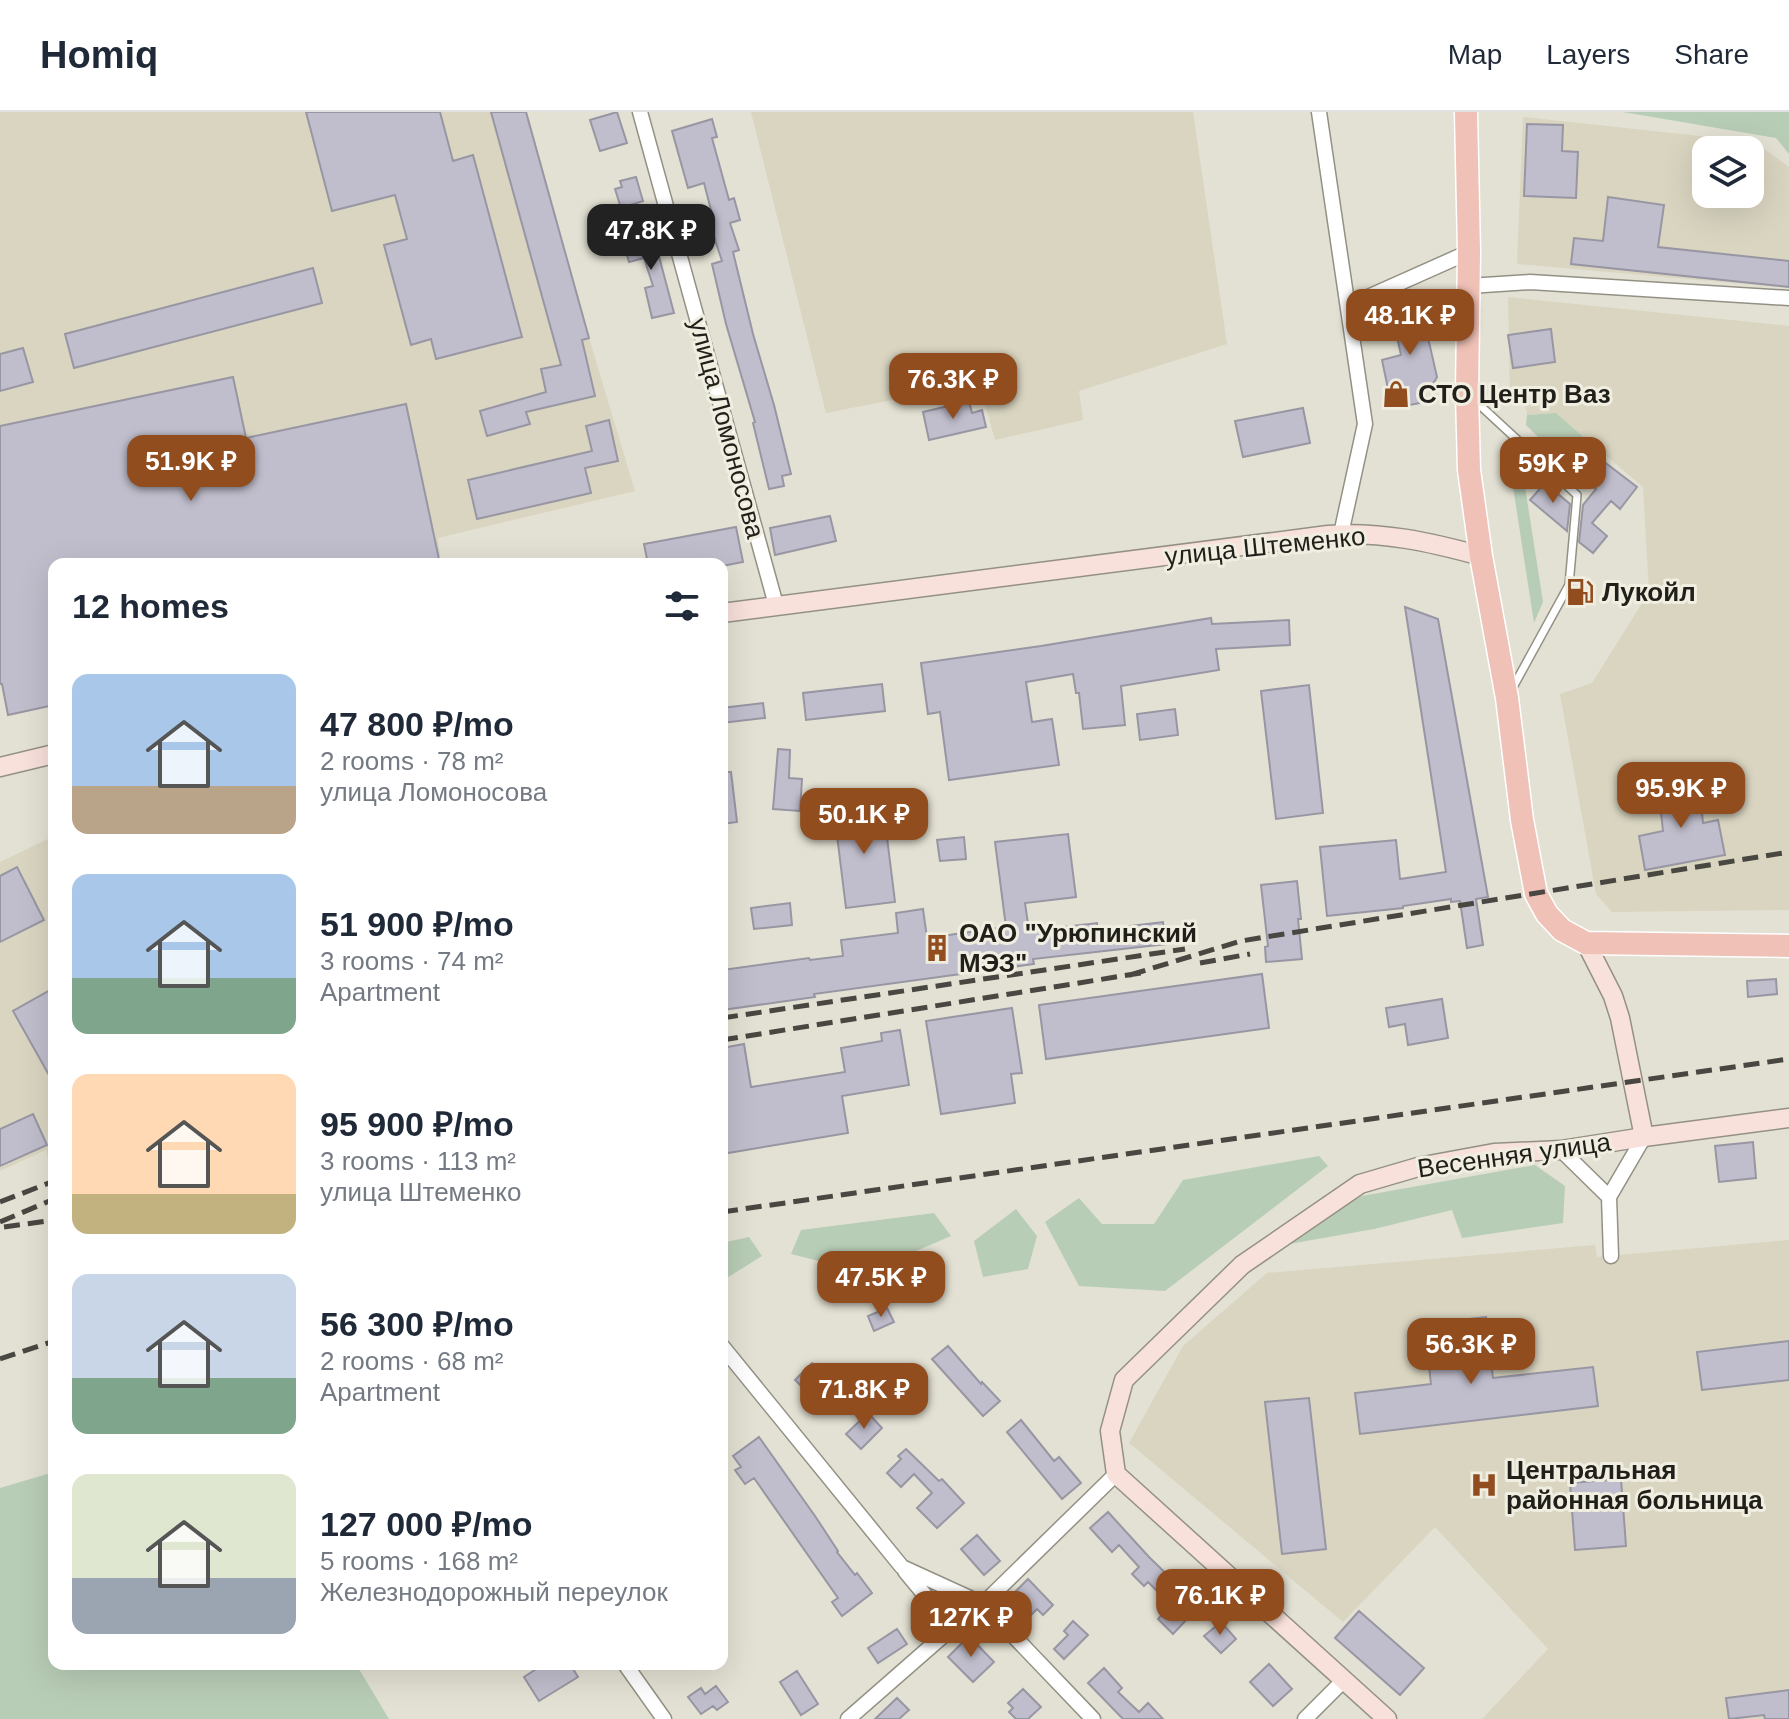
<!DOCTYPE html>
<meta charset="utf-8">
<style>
:root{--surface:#fff;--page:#f2f2f3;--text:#1f2937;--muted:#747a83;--line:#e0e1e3;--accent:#914d1e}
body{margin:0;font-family:Arial,sans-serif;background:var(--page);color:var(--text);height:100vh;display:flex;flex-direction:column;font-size:30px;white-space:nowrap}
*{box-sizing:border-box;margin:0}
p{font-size:26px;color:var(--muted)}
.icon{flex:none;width:44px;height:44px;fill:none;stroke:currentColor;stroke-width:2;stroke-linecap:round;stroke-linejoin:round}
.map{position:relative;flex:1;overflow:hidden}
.sheet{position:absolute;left:48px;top:446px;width:680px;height:1112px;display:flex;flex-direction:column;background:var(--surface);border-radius:16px;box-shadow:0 8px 32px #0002}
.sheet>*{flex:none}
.tools{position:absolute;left:1692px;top:24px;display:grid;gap:16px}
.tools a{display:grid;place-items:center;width:72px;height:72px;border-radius:16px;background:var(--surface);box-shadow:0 8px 32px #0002;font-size:40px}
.price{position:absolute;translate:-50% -68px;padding:0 18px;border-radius:16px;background:var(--accent);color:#fff;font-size:26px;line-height:52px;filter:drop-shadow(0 2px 4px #0008)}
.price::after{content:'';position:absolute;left:50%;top:48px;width:24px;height:18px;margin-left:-12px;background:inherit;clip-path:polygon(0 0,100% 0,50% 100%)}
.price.on{background:#222;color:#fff}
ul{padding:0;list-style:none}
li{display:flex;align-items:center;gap:24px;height:200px;padding:0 24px}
li span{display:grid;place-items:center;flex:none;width:224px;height:160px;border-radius:16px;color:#555}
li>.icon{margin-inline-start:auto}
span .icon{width:96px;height:96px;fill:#fffc;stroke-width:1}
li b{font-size:34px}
h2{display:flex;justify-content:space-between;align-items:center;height:96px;padding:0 24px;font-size:34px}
header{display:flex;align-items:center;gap:48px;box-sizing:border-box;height:112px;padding:0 40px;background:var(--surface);border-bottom:2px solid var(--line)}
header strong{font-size:38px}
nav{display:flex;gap:44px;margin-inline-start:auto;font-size:28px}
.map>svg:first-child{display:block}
</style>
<header>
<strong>Homiq</strong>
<nav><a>Map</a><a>Layers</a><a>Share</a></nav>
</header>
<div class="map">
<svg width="1789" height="1607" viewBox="0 0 1789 1607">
<rect width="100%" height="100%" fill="#e3e1d3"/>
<path fill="#d9d5c1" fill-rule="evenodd" d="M 0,0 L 527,0 L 589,226 L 635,379 L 438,426 L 441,452 L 54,452 L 0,571 Z
M 751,0 L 1193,0 L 1227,232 L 1079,279 L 1083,308 L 995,328 L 979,271 L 826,301 Z
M 1523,5 L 1755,30 L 1789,55 L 1789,176 L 1517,152 ZM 1706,38 L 1750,38 L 1750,82 L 1706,82 Z
M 1508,185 L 1789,214 L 1789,798 L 1612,800 L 1596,782 L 1560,582 L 1592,571 L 1649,480 L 1643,375 L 1556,301 L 1527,303 L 1525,292 L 1510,285 Z
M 54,724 L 54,1054 L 50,1056 L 46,1038 L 0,1059 L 0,750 Z
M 1789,1128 L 1789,1607 L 1482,1607 L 1548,1537 L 1435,1415 L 1343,1510 L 1129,1331 L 1183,1234 L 1267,1161 L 1595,1133 L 1597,1145 Z"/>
<path fill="#b8cdb6" d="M 1623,0 L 1789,0 L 1789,42 L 1776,26 Z
M 1556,301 L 1593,333 L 1574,348 L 1562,349 L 1526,313 L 1527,303 Z
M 1511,362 L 1523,362 L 1543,490 L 1534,511 Z
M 1319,1044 L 1328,1054 L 1165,1179 L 1079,1174 L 1045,1110 L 1079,1086 L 1102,1112 L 1154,1112 L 1183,1068 Z
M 1535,1053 L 1565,1074 L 1563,1111 L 1462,1126 L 1452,1098 L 1374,1117 L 1278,1134 L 1362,1084 Z
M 1016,1097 L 1037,1124 L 1028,1157 L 983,1165 L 974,1129 Z
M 934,1101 L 951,1124 L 895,1148 L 827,1151 L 791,1142 L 801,1118 Z
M 749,1125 L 762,1144 L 722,1169 L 722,1131 Z
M 54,1360 L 54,1552 L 356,1552 L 389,1607 L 0,1607 L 0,1376 Z"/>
<path fill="#c0becc" stroke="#9896a3" stroke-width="2" d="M 306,0 L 440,0 L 453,49 L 473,43 L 522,225 L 436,247 L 431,227 L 411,233 L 384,133 L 407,127 L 395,83 L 332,99 Z
M 491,0 L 526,0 L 589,226 L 582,228 L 595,284 L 526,300 L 530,312 L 487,324 L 480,299 L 546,280 L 541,257 L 561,253 Z
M 617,0 L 627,31 L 600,39 L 590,8 Z
M 712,7 L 717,25 L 712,26 L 729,88 L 734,86 L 740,108 L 730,111 L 739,138 L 733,140 L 753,222 L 774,293 L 791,362 L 782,364 L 784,374 L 769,377 L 753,311 L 755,310 L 726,212 L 712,152 L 722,149 L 711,116 L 702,118 L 699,105 L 712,102 L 704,71 L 688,76 L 672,19 Z
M 1527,12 L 1563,13 L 1562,39 L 1578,40 L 1576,86 L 1524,84 Z
M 636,65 L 643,89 L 621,96 L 615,77 L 622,75 L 620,69 Z
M 1608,85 L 1664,93 L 1658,135 L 1789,149 L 1789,175 L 1571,152 L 1574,126 L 1603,129 Z
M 652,118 L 674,201 L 652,206 L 645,176 L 653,174 L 644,146 L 629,150 L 622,127 Z
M 313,156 L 322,191 L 74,256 L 65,222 Z
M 1419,186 L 1437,265 L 1432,274 L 1424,276 L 1426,290 L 1392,296 L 1382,248 L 1401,243 L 1390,193 Z
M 1551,217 L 1555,250 L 1513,256 L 1508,223 Z
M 23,236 L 33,270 L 0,279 L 0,242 Z
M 233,265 L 246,326 L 406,292 L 440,452 L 54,452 L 54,593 L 8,603 L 2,572 L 0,572 L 0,314 Z
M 969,289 L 972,301 L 982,298 L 986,315 L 929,328 L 923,300 Z
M 1303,296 L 1310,331 L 1243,345 L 1235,309 Z
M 609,308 L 618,349 L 585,356 L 591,381 L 477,407 L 468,368 L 592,339 L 586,314 Z
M 1603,349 L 1637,375 L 1620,397 L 1611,389 L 1592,411 L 1607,424 L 1593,441 L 1579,430 L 1583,393 L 1596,377 L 1586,370 Z
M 1545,371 L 1570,392 L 1567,419 L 1530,388 Z
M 830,404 L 836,429 L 775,443 L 770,416 Z
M 736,415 L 743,450 L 722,454 L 722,452 L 648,452 L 644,432 Z
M 1405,495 L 1438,507 L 1488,785 L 1476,787 L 1483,833 L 1467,836 L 1460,789 L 1451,790 L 1451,787 L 1403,794 L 1403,796 L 1327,804 L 1320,735 L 1396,728 L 1400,767 L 1446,760 Z
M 1211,506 L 1212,512 L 1289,508 L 1290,533 L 1216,537 L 1219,558 L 1121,574 L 1125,613 L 1083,617 L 1079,581 L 1076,581 L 1073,562 L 1026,570 L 1032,610 L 1052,607 L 1059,653 L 949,668 L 940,600 L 928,602 L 921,551 L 1041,534 Z
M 882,572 L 885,599 L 806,608 L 803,581 Z
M 1309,573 L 1323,701 L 1276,707 L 1261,579 Z
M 763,591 L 765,606 L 722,611 L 722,596 Z
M 1175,597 L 1178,623 L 1140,628 L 1137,602 Z
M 778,637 L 790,638 L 789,666 L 802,667 L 800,699 L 773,697 Z
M 722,660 L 731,660 L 737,710 L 722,712 Z
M 1699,669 L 1703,711 L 1718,708 L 1725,743 L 1645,758 L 1639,724 L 1663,719 L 1658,673 Z
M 883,693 L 895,790 L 846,796 L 834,699 Z
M 1068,722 L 1076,785 L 1025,791 L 1029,819 L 1097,811 L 1097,818 L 1163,810 L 1166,832 L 1033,847 L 1034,852 L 814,882 L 815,885 L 722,898 L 722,858 L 809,846 L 810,848 L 843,844 L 841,828 L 898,821 L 896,801 L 923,797 L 927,826 L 1006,815 L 995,730 Z
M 964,725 L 966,747 L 940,749 L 937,728 Z
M 17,755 L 44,808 L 0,830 L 0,764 Z
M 1297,769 L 1301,807 L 1298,807 L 1302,847 L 1266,850 L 1265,835 L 1268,834 L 1261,773 Z
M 790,791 L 792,813 L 754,817 L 751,796 Z
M 1262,862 L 1269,916 L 1046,947 L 1039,893 Z
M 1776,867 L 1777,882 L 1748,885 L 1747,869 Z
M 54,876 L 54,972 L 13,899 Z
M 1442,887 L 1448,926 L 1408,933 L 1405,912 L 1389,915 L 1386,896 Z
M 1012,896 L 1022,961 L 1011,962 L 1015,991 L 941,1002 L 926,909 Z
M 900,918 L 909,973 L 842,984 L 848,1021 L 722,1042 L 722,936 L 744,932 L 751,975 L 845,960 L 841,936 L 882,929 L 881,921 Z
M 33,1002 L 47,1033 L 0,1054 L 0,1017 Z
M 1753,1030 L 1756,1066 L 1719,1070 L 1715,1034 Z
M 887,1196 L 894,1210 L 874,1219 L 868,1204 Z
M 1486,1205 L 1493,1266 L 1593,1255 L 1598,1294 L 1360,1322 L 1355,1281 L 1431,1272 L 1424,1212 Z
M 1789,1229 L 1789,1268 L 1702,1278 L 1697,1240 Z
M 948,1234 L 981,1272 L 982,1270 L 1000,1289 L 983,1304 L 932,1247 Z
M 812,1251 L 821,1259 L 826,1254 L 839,1267 L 817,1289 L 795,1268 Z
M 1309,1286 L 1326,1437 L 1282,1442 L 1265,1290 Z
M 868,1301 L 882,1316 L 861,1337 L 846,1322 Z
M 1021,1308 L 1054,1349 L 1059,1345 L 1081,1371 L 1062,1387 L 1007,1320 Z
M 759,1325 L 815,1404 L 838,1439 L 837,1440 L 855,1463 L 857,1461 L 872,1481 L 842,1504 L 832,1490 L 838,1486 L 754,1366 L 745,1372 L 735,1358 L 741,1355 L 733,1344 Z
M 906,1337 L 939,1369 L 942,1367 L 964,1391 L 937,1416 L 917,1396 L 932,1381 L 914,1362 L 901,1375 L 887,1361 L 901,1347 L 898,1344 Z
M 1621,1367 L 1626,1434 L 1575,1438 L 1570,1371 Z
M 1108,1400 L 1149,1445 L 1184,1479 L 1188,1475 L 1203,1490 L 1173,1522 L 1158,1507 L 1171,1493 L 1148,1470 L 1144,1474 L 1132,1462 L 1139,1455 L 1119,1433 L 1112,1440 L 1090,1416 Z
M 977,1423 L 1000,1449 L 984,1463 L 961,1437 Z
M 1028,1467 L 1053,1493 L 1043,1503 L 1037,1497 L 1025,1509 L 1006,1489 Z
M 1359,1499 L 1424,1556 L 1400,1583 L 1335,1526 Z
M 1073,1509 L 1088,1523 L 1064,1547 L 1054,1537 L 1068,1523 L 1064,1519 Z
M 1221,1510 L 1236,1527 L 1221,1541 L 1204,1524 Z
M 897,1517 L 907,1532 L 878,1551 L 868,1536 Z
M 969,1524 L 994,1550 L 973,1570 L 948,1545 Z
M 544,1552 L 570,1552 L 578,1565 L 539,1589 L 524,1565 Z
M 1269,1552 L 1292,1577 L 1273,1594 L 1250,1570 Z
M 1104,1556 L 1122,1576 L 1118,1580 L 1139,1600 L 1148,1591 L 1163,1607 L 1123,1607 L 1088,1571 Z
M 797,1559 L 818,1592 L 801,1603 L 780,1570 Z
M 716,1574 L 728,1590 L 717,1598 L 713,1594 L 701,1602 L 688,1585 L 701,1576 L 705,1582 Z
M 1023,1577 L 1041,1595 L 1028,1607 L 1016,1607 L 1009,1600 L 1013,1596 L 1008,1591 Z
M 1789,1578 L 1789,1607 L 1765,1607 L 1764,1603 L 1729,1607 L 1726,1586 Z
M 897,1586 L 909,1598 L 899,1607 L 875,1607 Z"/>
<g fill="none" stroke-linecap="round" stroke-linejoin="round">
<g stroke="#939184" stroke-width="10">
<path id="lane" d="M 1472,286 L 1577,383 L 1569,473 L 1512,577"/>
</g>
<g stroke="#939184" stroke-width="17">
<path id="street" d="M 640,0 L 776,493
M 1319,0 L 1365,312 L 1341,422
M 1469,174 L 1530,170 L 1789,186
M 1348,194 L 1469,140
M 1561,1038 L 1609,1085
M 1611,1144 L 1609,1085 L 1644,1025
M 722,1234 L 902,1455 L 983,1492 L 1093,1607
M 905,1459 L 952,1516
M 625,1552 L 664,1607
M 848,1607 L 952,1516 L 983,1492 L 1116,1362
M 1305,1607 L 1344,1568"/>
</g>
<g stroke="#939184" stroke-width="21">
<path id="secondary" d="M 722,501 L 1328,423 C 1381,419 1430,430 1481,444
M 0,655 L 54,642
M 1586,831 L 1613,884 L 1620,906 L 1644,1025
M 1387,1607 L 1116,1362 L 1110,1319 L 1124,1268 L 1242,1153 L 1360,1072 L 1418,1055 L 1494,1041 L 1561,1038 L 1644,1025 L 1789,1006"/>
</g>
<g stroke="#fff" stroke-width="25">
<path id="primary" d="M 1466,0 L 1469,140 L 1467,282 L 1469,358 L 1481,444 L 1507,586 L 1522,708 L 1536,782 L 1547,802 L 1562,818 L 1586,831 L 1789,834"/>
</g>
<use href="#lane" stroke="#fff" stroke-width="7"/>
<use href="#street" stroke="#fff" stroke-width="14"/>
<use href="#secondary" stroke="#f8e0db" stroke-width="18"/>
<use href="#primary" stroke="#f0c1b6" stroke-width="22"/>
<path stroke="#494741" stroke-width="5" stroke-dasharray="16 8" stroke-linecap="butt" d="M 1200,851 L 1250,842
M 1130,863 L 1241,829 L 1789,740
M 722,906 L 1185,837
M 722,928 L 1141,861
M 0,1090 L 54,1069
M 722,1100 L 1789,947
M 0,1110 L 54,1087
M 4,1115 L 54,1108
M 0,1247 L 54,1229"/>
</g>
<defs>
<g id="shop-bare" transform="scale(2.16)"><path d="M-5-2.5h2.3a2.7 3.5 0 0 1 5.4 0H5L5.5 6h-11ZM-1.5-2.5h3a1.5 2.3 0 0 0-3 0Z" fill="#914d1e" stroke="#f0eee0" stroke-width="2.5" paint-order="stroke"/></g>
<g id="fuel-bare" transform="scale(2.16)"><path d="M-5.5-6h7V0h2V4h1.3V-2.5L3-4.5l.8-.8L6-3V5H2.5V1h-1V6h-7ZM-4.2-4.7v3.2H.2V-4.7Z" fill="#914d1e" stroke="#f0eee0" stroke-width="2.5" paint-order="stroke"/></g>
<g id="building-bare" transform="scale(2.16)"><path d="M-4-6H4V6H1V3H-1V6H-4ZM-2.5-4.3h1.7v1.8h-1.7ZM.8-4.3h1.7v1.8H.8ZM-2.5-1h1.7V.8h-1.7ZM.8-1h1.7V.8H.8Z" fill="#914d1e" stroke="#f0eee0" stroke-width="2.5" paint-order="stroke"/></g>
<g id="hospital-bare" transform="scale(2.16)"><path d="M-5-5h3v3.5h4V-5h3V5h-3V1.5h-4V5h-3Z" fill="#914d1e" stroke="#f0eee0" stroke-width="2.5" paint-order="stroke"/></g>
</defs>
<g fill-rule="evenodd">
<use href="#shop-bare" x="1396" y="282"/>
<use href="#fuel-bare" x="1580" y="480"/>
<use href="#building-bare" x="937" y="836"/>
<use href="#hospital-bare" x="1484" y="1373"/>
</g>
<g text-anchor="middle" stroke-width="6" stroke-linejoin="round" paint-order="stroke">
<g font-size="26" font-weight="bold" fill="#201f1a" stroke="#f0eee0" text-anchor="start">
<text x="1418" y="291">СТО Центр Ваз</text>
<text x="1602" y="489">Лукойл</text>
<text x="959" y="830">ОАО "Урюпинский<tspan x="959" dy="30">МЭЗ"</tspan></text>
<text x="1506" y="1367">Центральная<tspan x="1506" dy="30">районная больница</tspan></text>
</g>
<g font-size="26" fill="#201f1a" stroke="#f0eee0">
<text transform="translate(727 316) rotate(75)" y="9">улица Ломоносова</text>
<text transform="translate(1265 434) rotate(-6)" y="9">улица Штеменко</text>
<text transform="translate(1514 1043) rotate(-8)" y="9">Весенняя улица</text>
</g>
</g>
</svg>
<div class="tools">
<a><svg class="icon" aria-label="layers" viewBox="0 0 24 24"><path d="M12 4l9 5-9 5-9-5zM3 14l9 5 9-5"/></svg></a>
</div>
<b class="price on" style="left:651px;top:160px">47.8K ₽</b>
<b class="price" style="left:1410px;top:245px">48.1K ₽</b>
<b class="price" style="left:953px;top:309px">76.3K ₽</b>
<b class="price" style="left:191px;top:391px">51.9K ₽</b>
<b class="price" style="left:1553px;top:393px">59K ₽</b>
<b class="price" style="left:1681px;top:718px">95.9K ₽</b>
<b class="price" style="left:864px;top:744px">50.1K ₽</b>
<b class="price" style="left:881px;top:1207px">47.5K ₽</b>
<b class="price" style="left:1471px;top:1274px">56.3K ₽</b>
<b class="price" style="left:864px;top:1319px">71.8K ₽</b>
<b class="price" style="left:1220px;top:1525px">76.1K ₽</b>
<b class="price" style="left:971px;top:1547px">127K ₽</b>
<section class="sheet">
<h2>12 homes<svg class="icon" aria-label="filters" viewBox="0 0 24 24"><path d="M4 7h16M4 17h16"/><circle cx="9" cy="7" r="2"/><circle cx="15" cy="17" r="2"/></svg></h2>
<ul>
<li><span style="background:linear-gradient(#a9c7e8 70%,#b9a48a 0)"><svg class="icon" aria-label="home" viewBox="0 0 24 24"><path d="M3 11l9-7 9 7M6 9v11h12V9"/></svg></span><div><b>47 800 ₽/mo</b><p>2 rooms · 78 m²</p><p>улица Ломоносова</p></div></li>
<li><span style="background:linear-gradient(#a9c7e8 65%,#7fa58c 0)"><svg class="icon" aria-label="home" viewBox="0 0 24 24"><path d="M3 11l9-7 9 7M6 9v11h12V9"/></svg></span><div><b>51 900 ₽/mo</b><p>3 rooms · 74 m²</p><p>Apartment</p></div></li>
<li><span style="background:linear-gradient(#ffd9b3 75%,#c2b280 0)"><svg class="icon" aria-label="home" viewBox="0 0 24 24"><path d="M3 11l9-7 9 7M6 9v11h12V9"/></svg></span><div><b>95 900 ₽/mo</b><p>3 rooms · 113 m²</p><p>улица Штеменко</p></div></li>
<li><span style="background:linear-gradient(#c9d6e8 65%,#7fa58c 0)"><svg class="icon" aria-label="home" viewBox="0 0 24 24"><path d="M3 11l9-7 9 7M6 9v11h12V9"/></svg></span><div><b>56 300 ₽/mo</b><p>2 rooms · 68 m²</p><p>Apartment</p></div></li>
<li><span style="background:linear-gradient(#dfe7d0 65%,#9aa5b1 0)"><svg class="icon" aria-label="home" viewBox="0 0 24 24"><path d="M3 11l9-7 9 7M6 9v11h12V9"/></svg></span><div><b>127 000 ₽/mo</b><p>5 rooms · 168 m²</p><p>Железнодорожный переулок</p></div></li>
</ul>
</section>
</div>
